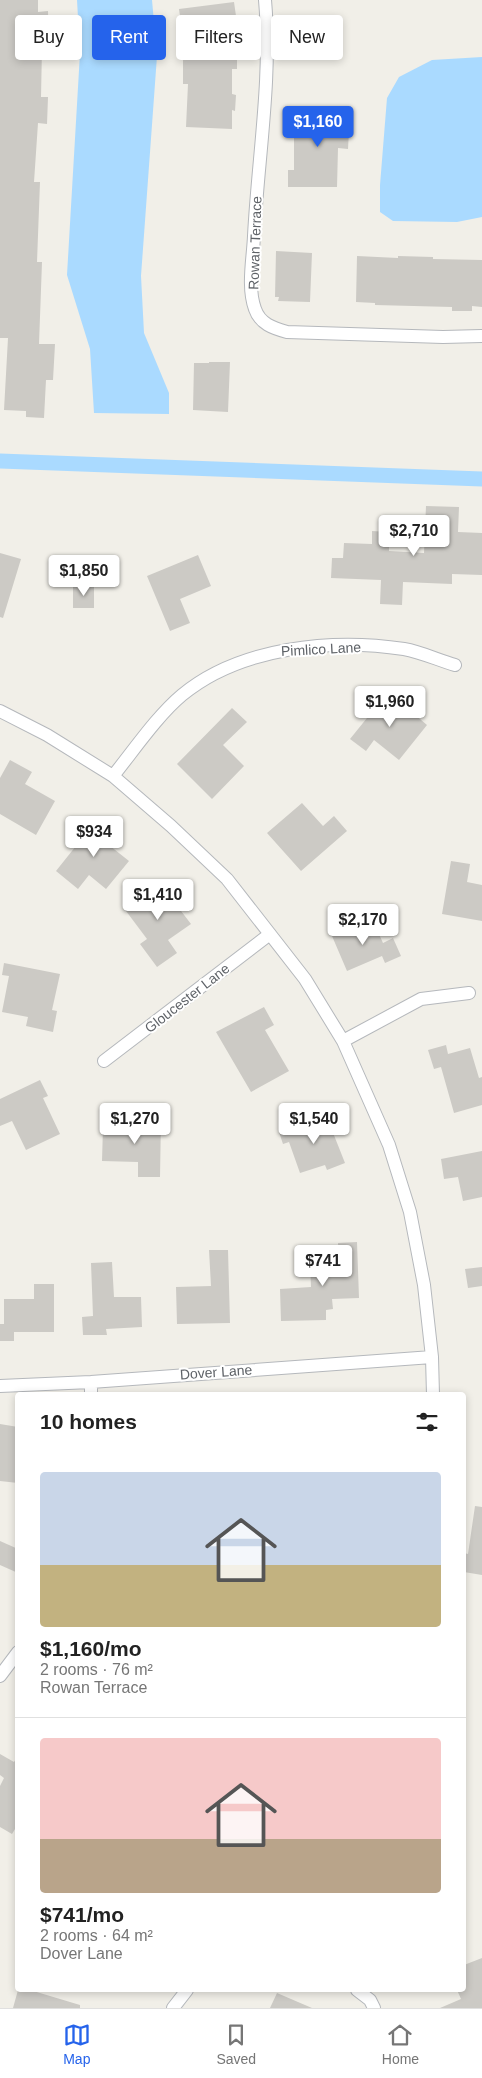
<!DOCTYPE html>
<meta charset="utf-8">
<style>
:root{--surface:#fff;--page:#f2f2f2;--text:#222;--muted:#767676;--line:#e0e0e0;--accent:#2563eb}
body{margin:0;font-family:Arial,sans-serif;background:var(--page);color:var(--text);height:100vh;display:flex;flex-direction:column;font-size:19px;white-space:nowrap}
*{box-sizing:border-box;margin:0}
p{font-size:16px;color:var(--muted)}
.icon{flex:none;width:28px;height:28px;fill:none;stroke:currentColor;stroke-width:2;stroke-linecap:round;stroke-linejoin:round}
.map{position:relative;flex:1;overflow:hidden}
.sheet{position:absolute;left:15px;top:1392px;width:451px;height:600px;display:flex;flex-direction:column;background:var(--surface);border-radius:5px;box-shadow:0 2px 8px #0003}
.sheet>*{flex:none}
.banner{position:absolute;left:15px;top:15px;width:452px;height:45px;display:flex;gap:10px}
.price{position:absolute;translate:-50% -42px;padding:0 11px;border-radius:5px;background:#fff;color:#222;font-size:16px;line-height:32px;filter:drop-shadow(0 1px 2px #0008)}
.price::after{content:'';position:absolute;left:50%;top:30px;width:15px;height:11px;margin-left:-8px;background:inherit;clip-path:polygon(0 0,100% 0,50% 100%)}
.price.active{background:var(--accent);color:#fff}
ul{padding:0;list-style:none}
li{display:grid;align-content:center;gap:10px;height:265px;padding:0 25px}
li+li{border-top:1px solid var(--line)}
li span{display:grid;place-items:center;height:155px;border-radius:5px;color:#555}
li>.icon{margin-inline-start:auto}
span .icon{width:90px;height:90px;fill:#fffc;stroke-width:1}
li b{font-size:21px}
h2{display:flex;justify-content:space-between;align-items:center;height:60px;padding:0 25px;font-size:21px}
.tag{padding:0 18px;border-radius:5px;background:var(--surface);box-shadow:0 2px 8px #0003;font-size:18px;line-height:45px}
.tag.active{background:var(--accent);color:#fff}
.menu{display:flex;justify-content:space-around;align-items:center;height:70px;border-top:1px solid var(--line);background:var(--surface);font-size:14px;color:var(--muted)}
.menu a{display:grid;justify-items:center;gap:2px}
.menu .active{color:var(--accent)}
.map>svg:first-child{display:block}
</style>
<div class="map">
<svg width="482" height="2008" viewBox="0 0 482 2008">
<rect width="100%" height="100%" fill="#f1efe8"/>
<path fill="#aadaff" d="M 77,0 L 152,0 L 157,56 L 141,276 L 144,333 L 169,393 L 169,414 L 94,413 L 90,349 L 67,275 L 80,53 Z
M 482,57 L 482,217 L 457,222 L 393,221 L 380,212 L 380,185 L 387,98 L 399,77 L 432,60 Z"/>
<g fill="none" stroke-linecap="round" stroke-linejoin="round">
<path stroke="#aadaff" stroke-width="15" d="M 0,461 L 482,479"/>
</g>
<path fill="#cccac5" d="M 0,0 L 38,0 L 38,12 L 48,11 L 49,48 L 42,48 L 41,97 L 48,97 L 47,124 L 38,123 L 34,182 L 40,182 L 37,262 L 42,262 L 39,344 L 55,344 L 53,380 L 46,380 L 44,418 L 26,417 L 26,411 L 4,410 L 8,338 L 0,338 Z
M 234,2 L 237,23 L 231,24 L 235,48 L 237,48 L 237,69 L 232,69 L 232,94 L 236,95 L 235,111 L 232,110 L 232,129 L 186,127 L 188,84 L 183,84 L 183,37 L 179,9 Z
M 301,110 L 350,113 L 348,149 L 338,148 L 337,187 L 288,187 L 288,170 L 294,170 L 294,124 L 300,125 Z
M 276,251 L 312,253 L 310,302 L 278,301 L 279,297 L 275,297 Z
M 357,256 L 398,258 L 398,256 L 433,257 L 433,259 L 482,260 L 482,307 L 472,306 L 472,311 L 452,311 L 452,307 L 375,305 L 375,303 L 356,302 Z
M 209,362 L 230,362 L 228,412 L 193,410 L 194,363 L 209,363 Z
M 426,506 L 459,507 L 458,532 L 482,533 L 482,575 L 452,574 L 452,584 L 403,582 L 402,605 L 380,604 L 381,580 L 331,578 L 332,558 L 343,558 L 344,543 L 372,544 L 372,531 L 389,532 L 389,551 L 424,553 Z
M 0,553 L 21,559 L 3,618 L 0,617 Z
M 198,555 L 211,586 L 180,599 L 190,623 L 170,631 L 147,576 Z
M 73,586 L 94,586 L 94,608 L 73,608 Z
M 388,692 L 427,725 L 399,760 L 374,740 L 366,751 L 350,739 Z
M 232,708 L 247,722 L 223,745 L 244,766 L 212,799 L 177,764 Z
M 10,760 L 32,772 L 25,784 L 55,801 L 36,835 L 0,814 L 0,778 Z
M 302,803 L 323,826 L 334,816 L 347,831 L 301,871 L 267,833 Z
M 99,817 L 115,830 L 105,842 L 129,861 L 106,889 L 89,875 L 78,889 L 56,871 Z
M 451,861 L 470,864 L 467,882 L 482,885 L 482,921 L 442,914 Z
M 159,881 L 168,894 L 173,890 L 183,903 L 178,907 L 191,924 L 168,940 L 177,953 L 157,967 L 140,944 L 147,939 L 123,907 Z
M 373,921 L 383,943 L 393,938 L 401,956 L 385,963 L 382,956 L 347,971 L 329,929 L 342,923 L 346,933 Z
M 4,963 L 60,974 L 52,1010 L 57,1011 L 53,1032 L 26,1026 L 28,1017 L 2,1012 L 9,976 L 2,975 Z
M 264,1007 L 274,1025 L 265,1030 L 289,1071 L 251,1092 L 216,1032 Z
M 446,1045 L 448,1054 L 470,1048 L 479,1078 L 482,1077 L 482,1105 L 454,1113 L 441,1067 L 434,1069 L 428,1050 Z
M 40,1080 L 48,1096 L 43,1098 L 60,1134 L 26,1150 L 12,1121 L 0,1126 L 0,1099 Z
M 326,1115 L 345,1163 L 327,1170 L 325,1165 L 300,1173 L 289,1142 L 283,1144 L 279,1132 Z
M 141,1117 L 161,1118 L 160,1177 L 138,1177 L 138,1162 L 102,1161 L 103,1127 L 121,1127 L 122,1119 L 140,1119 Z
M 482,1151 L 482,1197 L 463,1201 L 458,1177 L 444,1179 L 441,1159 Z
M 357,1242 L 359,1298 L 332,1299 L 333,1309 L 326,1310 L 326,1320 L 281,1321 L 280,1289 L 311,1287 L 310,1261 L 339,1260 L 338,1243 Z
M 209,1250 L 228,1250 L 230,1323 L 177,1324 L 176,1287 L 211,1286 Z
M 112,1262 L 114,1297 L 141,1297 L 142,1327 L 106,1329 L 107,1335 L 83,1335 L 82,1317 L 93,1316 L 91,1263 Z
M 482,1267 L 482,1286 L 468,1288 L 465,1269 Z
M 34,1284 L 54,1284 L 54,1332 L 14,1332 L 14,1341 L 0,1341 L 0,1324 L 4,1324 L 4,1299 L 34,1299 Z
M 0,1424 L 18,1427 L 18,1483 L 0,1481 Z
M 475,1506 L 482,1507 L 482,1575 L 464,1572 L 464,1553 L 468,1554 Z
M 0,1541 L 18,1549 L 18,1573 L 0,1565 Z
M 0,1754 L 14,1762 L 18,1756 L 18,1824 L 12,1834 L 0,1827 L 0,1786 L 4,1778 L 0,1775 Z
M 482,1958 L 482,2008 L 440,2008 L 461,1999 L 457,1990 L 464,1990 L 464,1965 Z
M 18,1990 L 30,1990 L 80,2005 L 80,2008 L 13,2008 Z
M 277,1993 L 312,2008 L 270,2008 Z"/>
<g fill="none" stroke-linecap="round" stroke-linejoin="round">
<g stroke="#b5b8bc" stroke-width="14">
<path id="street" d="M 265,0 C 272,79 258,157 254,236 C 253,259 247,287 255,309 C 260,324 273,328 287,332 L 443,337 L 482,336
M 0,711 L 47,735 L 113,776 L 171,826 L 227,879 L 305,979 L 343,1041 L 389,1145 L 410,1212 L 424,1285 L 432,1357 L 433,1395
M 113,776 C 134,750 157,716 182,695 C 240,647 332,638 404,649 C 421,652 438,660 455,665
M 343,1041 L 421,999 L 469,993
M 104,1061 L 270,934
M 91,1382 L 91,1395
M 0,1386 L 91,1382 L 432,1357
M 0,1676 L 18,1652
M 357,1990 L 370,2000 L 374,2008
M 173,2008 L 187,1990"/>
</g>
<use href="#street" stroke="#fff" stroke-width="12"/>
</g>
<g text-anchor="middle" stroke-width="4" stroke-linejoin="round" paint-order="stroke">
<g font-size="14" fill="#5f6368" stroke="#fff">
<text transform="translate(255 243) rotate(-88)" y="5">Rowan Terrace</text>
<text transform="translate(321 649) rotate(-3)" y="5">Pimlico Lane</text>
<text transform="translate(187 998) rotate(-38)" y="5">Gloucester Lane</text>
<text transform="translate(216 1372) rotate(-4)" y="5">Dover Lane</text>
</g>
</g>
</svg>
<b class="price active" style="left:318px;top:148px">$1,160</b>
<b class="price" style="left:414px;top:557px">$2,710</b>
<b class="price" style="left:84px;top:597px">$1,850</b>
<b class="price" style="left:390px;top:728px">$1,960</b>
<b class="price" style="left:94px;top:858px">$934</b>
<b class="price" style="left:158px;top:921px">$1,410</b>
<b class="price" style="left:363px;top:946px">$2,170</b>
<b class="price" style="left:135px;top:1145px">$1,270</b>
<b class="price" style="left:314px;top:1145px">$1,540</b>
<b class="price" style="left:323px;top:1287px">$741</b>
<div class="banner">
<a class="tag">Buy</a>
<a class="tag active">Rent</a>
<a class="tag">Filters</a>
<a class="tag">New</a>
</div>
<section class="sheet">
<h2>10 homes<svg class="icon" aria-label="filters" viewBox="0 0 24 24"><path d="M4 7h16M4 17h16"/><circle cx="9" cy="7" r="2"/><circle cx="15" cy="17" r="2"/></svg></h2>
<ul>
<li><span style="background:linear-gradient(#c9d6e8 60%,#c2b280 0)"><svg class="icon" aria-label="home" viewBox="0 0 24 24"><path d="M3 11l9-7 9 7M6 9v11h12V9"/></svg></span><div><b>$1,160/mo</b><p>2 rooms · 76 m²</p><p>Rowan Terrace</p></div></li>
<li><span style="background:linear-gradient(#f6c9c9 65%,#b9a48a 0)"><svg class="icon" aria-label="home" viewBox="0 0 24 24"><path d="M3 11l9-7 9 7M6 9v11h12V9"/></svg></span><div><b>$741/mo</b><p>2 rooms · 64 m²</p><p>Dover Lane</p></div></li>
</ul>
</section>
</div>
<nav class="menu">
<a class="active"><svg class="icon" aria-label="map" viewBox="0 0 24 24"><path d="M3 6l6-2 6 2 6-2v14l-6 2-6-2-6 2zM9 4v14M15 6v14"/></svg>Map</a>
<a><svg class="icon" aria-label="saved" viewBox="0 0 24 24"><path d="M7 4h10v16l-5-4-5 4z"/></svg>Saved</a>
<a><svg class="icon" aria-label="home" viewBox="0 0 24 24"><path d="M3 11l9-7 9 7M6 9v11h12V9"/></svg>Home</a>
</nav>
